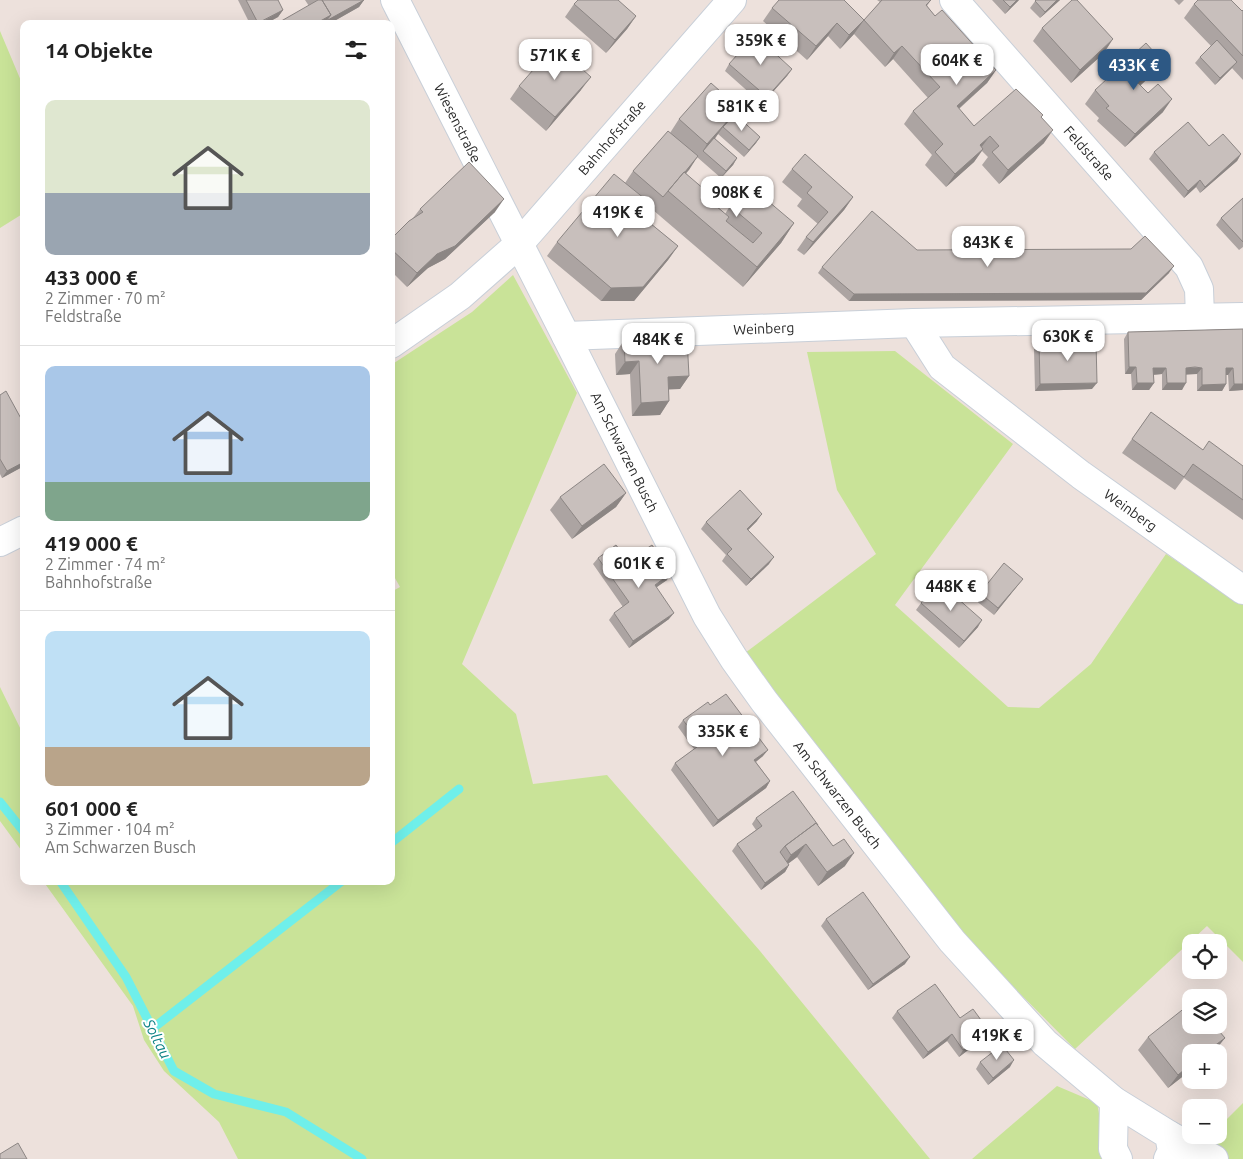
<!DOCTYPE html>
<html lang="de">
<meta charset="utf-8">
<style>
:root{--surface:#fff;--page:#f6f6f6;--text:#222;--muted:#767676;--line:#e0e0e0;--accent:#2d5884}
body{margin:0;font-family:Ubuntu,sans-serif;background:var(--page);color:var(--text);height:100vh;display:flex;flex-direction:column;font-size:19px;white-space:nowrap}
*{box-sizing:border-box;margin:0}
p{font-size:16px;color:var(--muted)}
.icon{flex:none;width:28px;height:28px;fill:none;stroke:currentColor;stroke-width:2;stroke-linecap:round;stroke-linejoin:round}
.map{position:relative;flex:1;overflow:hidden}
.drawer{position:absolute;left:20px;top:20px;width:375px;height:865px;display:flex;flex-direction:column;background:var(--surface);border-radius:10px;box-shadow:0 5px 20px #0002}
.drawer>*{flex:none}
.controls{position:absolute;left:1182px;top:934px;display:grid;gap:10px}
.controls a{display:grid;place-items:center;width:45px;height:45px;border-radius:10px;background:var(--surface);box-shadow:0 5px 20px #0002;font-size:25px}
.price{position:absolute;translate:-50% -42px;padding:0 11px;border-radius:10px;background:#fff;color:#222;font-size:16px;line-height:32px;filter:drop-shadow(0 1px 2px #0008)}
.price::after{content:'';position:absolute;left:50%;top:30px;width:15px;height:11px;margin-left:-8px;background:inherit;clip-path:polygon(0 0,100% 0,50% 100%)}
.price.current{background:var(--accent);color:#fff}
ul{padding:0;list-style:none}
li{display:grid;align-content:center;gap:10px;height:265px;padding:0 25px}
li+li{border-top:1px solid var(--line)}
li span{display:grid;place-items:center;height:155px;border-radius:10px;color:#555}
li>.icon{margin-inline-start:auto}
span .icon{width:90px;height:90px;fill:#fffc;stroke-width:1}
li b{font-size:21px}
h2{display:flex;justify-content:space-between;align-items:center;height:60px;padding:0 25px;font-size:21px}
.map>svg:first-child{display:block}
</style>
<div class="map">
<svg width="1243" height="1159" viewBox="0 0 1243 1159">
<rect width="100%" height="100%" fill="#ede1dc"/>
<path fill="#c9e398" d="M 0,31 L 24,88 L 24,213 L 0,228 Z
M 513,275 L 577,393 L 462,664 L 516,714 L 533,784 L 607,775 L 760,951 L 930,1159 L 238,1159 L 219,1122 L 164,1071 L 144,1040 L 133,1006 L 43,881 L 391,881 L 391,592 L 400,587 L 391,571 L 391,365 L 472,312 Z
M 895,351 L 1013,444 L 895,605 L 1008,707 L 1039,708 L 1091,664 L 1166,554 L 1243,605 L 1243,962 L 1207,926 L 1075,1049 L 957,930 L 745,653 L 876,554 L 837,490 L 807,352 Z
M 0,687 L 24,736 L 24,854 L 0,821 Z
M 1057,1086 L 1097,1103 L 1106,1149 L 1111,1159 L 972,1159 Z
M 1243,1103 L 1243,1159 L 1185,1159 L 1210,1135 L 1219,1135 L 1219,1127 Z"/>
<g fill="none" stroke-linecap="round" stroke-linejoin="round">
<path stroke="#6fefea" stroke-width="9" d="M 0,802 L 24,832
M 391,843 L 459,789
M 60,881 L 126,977 L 174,1071 L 214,1094 L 286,1112 L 362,1159
M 152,1029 L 342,881"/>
<g stroke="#c8cfd8" stroke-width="30">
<g id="minor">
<path id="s1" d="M 395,0 L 566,336 L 914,323 L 1243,317"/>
<path id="s2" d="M 954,0 L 1189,267 L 1199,289 L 1200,317"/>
<path id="s3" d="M 914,323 L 942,367 L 1081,475 L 1243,590"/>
<path id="s4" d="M 566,336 L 707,616 L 734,659 L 764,701 L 952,941 L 1045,1043 L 1114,1101 L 1169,1135 L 1172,1151 L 1168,1159"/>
<path id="s5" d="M 391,344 L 460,296 L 519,244 L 732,0"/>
<path d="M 0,542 L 24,530"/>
<path d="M 1114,1101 L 1113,1149 L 1118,1159"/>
<path d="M 1169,1135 L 1214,1159"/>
</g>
</g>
<use href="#minor" stroke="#fff" stroke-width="28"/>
</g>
<path fill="#aca4a2" d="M 238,0 L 278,0 L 283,10 L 278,17 L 265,24 L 250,24 Z
M 305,0 L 364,0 L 359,7 L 329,24 L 276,24 L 309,6 Z
M 877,0 L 931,0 L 927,6 L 935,16 L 996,70 L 987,83 L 959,109 L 974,126 L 1041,118 L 1044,143 L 999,184 L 982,165 L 988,157 L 982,151 L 974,162 L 946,187 L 925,165 L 932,155 L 904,124 L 913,111 L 928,98 L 893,59 L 885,67 L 854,34 L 864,20 L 880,2 Z
M 992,0 L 1019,0 L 1005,14 Z
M 1036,0 L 1060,0 L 1040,18 L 1030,8 Z
M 1174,0 L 1184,0 L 1179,5 Z
M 574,4 L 636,16 L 627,29 L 606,53 L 565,17 Z
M 1194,4 L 1242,11 L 1243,10 L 1243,80 L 1232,68 L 1215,85 L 1195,63 L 1200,57 L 1211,46 L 1184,18 Z
M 772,8 L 864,20 L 854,34 L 840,49 L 828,36 L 807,60 L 763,21 Z
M 1042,28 L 1104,53 L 1071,83 L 1033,41 Z
M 1162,61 L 1153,74 L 1140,85 L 1163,112 L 1125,147 L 1097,121 L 1099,118 L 1085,104 L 1095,90 Z
M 729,64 L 792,69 L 787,76 L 762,104 L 725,71 Z
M 519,86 L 581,90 L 546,131 L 510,99 Z
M 739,108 L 735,114 L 760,137 L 756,143 L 744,157 L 718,134 L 715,139 L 737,158 L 733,165 L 721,178 L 697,157 L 686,173 L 702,194 L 725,214 L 730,206 L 794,223 L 781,243 L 743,287 L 653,210 L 646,220 L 678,246 L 668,260 L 634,301 L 601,301 L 547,256 L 557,242 L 625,183 L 633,171 L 670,133 L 679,119 Z
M 1209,146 L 1241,154 L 1237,161 L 1200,193 L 1196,187 L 1184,198 L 1149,159 L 1154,152 Z
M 792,169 L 853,197 L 844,210 L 804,255 L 797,250 L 806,237 L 818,224 L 797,206 L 802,199 L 782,182 Z
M 1243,198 L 1243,247 L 1239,250 L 1216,225 L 1221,218 Z
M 420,209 L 495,212 L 445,259 L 428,268 L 407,287 L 391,271 L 391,239 L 413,218 Z
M 917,250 L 1169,273 L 1141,300 L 849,301 L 818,273 L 822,267 Z
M 1243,329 L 1243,390 L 1229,391 L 1228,375 L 1226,375 L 1226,384 L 1222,391 L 1197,391 L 1197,374 L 1186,374 L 1182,390 L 1162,390 L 1162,374 L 1154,375 L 1154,383 L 1149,390 L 1132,390 L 1131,374 L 1125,374 L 1124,339 L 1128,332 Z
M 624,340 L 689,376 L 680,389 L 668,389 L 669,401 L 660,415 L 632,416 L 630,374 L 616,375 L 615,354 Z
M 1039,342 L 1092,389 L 1035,391 L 1034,349 Z
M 0,395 L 24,466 L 2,478 L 0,474 Z
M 1151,412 L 1203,450 L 1243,466 L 1243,520 L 1184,478 L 1175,490 L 1122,453 Z
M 626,493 L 616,507 L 572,539 L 550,510 L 560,497 Z
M 757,521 L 748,530 L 769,564 L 746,586 L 722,561 L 726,555 L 701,529 L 706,522 Z
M 598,558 L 628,561 L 667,580 L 656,587 L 669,619 L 629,648 L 609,620 L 614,613 L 623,607 L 593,564 Z
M 1023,579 L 994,615 L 975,600 L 980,593 Z
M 921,603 L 978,627 L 959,648 L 916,610 Z
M 710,705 L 763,756 L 756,762 L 770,781 L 766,788 L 713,827 L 671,770 L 675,763 L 694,749 L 678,727 L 683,720 Z
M 793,791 L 845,866 L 818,886 L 797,857 L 788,864 L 789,865 L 785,872 L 761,890 L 732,851 L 737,844 L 756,830 L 752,824 L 756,818 Z
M 826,919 L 905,964 L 868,990 L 821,926 Z
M 897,1011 L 960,1018 L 989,1031 L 984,1038 L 959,1057 L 947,1041 L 923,1059 L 892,1018 Z
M 1148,1037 L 1215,1051 L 1214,1052 L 1191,1052 L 1191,1070 L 1168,1088 L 1138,1050 Z
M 980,1062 L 1010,1067 L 988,1085 L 976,1069 Z"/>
<path fill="#8c8684" d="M 364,0 L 359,7 L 329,24 L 315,24 L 331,15 Z
M 1017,0 L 1019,0 L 1005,14 L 1010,7 Z
M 1057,0 L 1060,0 L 1040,18 L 1045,12 Z
M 283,10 L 278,17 L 265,24 L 258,24 Z
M 636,16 L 627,29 L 606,53 L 615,40 Z
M 864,20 L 854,34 L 840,49 L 849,35 Z
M 837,23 L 828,36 L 807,60 L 816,46 Z
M 1113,39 L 1104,53 L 1071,83 L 1080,70 Z
M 902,46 L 893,59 L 885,67 L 894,53 Z
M 1162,61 L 1153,74 L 1129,96 L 1138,83 Z
M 1237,62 L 1232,68 L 1215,85 L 1220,78 Z
M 792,69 L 787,76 L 762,104 L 767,97 Z
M 996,70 L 987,83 L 947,119 L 957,106 Z
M 591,77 L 581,90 L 546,131 L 555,117 Z
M 1172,99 L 1163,112 L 1125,147 L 1135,134 Z
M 739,108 L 730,121 L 723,127 L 718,134 L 703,152 L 703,151 L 707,144 Z
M 1053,130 L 1044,143 L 999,184 L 1008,170 Z
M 990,136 L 980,149 L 980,145 Z
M 760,137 L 756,143 L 744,157 L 749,150 Z
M 983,149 L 974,162 L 946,187 L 955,174 Z
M 1241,154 L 1237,161 L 1200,193 L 1205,187 Z
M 698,156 L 689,170 L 669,192 L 668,191 Z
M 737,158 L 733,165 L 721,178 L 726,171 Z
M 1200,180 L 1196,187 L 1184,198 L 1188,191 Z
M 853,197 L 844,210 L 804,255 L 813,242 Z
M 504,199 L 495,212 L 445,259 L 428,268 L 407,287 L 417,273 L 437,254 Z
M 794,223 L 781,243 L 743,287 L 757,267 Z
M 678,246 L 668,260 L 634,301 L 601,301 L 611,288 Z
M 1174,266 L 1169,273 L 1141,300 L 849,301 L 854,294 Z
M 639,361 L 630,374 L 616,375 L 625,362 Z
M 1129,367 L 1136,367 L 1131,374 L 1125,374 Z
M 1153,368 L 1166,368 L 1162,374 L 1149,375 Z
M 1186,368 L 1202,368 L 1197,374 L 1181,375 Z
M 1226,368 L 1233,368 L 1228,375 L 1221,375 Z
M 689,376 L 680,389 L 658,390 L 668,377 Z
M 1097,383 L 1092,389 L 1035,391 L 1040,384 Z
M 1137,383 L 1154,383 L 1149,390 L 1132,390 Z
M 1167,383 L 1186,383 L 1182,390 L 1162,390 Z
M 1226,384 L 1222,391 L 1197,391 L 1202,385 Z
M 1234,384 L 1243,384 L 1243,390 L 1229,391 Z
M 669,401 L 660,415 L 632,416 L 641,403 Z
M 24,462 L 24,466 L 2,478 L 7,471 Z
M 626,493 L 616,507 L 572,539 L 582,526 Z
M 762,514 L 757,521 L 743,535 L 747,529 Z
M 774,557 L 769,564 L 746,586 L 751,579 Z
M 671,573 L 667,580 L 650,592 L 655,585 Z
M 1023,579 L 1018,585 L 994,615 L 998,608 Z
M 674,613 L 669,619 L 629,648 L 633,641 Z
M 982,620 L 978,627 L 959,648 L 964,641 Z
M 768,750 L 763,756 L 750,766 L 754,760 Z
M 770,781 L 766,788 L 713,827 L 718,820 Z
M 806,844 L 797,857 L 782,868 L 791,855 Z
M 854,853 L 845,866 L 818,886 L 827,872 Z
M 789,865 L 785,872 L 761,890 L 765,883 Z
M 910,957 L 905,964 L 868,990 L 873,984 Z
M 989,1031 L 984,1038 L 959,1057 L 963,1050 Z
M 952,1034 L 947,1041 L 923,1059 L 928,1052 Z
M 1225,1038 L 1214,1052 L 1206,1052 Z
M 1014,1060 L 1010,1067 L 988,1085 L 993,1078 Z
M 1191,1064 L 1191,1070 L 1168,1088 L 1178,1075 Z"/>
<path fill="#c8bfbc" stroke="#8c8684" d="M 246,0 L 278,0 L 283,10 L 258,23 Z
M 318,0 L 322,0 L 331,15 L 315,24 L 276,24 Z
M 322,0 L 364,0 L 326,21 L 331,15 Z
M 578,0 L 618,0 L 636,16 L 615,40 L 574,4 Z
M 779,0 L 844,0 L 864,20 L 849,35 L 837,23 L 816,46 L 772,8 Z
M 882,0 L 931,0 L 926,5 L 935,16 L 942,10 L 996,70 L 957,106 L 974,126 L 1016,89 L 1043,115 L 1041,117 L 1053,130 L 1008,170 L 992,152 L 999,146 L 990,136 L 980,145 L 983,149 L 955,174 L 935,152 L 943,144 L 913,111 L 940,87 L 902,46 L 894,53 L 864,20 Z
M 1003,0 L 1017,0 L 1010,7 Z
M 1036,0 L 1057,0 L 1045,12 L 1035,1 Z
M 1072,0 L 1077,0 L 1113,39 L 1080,70 L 1042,28 Z
M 1198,0 L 1231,0 L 1242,11 L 1243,10 L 1243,56 L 1194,4 Z
M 755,35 L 792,69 L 767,97 L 729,64 Z
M 1217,40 L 1237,62 L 1220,78 L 1200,57 Z
M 1146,43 L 1162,61 L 1138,83 L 1148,93 L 1158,84 L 1172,99 L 1135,134 L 1106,108 L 1109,106 L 1095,90 Z
M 555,45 L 591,77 L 555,117 L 519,86 Z
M 391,68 L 394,75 L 391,76 Z
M 711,83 L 739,108 L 707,144 L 679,119 Z
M 735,114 L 760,137 L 749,150 L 723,127 Z
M 1188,122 L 1209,146 L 1223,134 L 1241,154 L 1205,187 L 1200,180 L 1188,191 L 1154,152 Z
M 668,131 L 698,156 L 685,172 L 684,172 L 663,197 L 633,171 Z
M 714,138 L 737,158 L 726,171 L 703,151 Z
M 805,154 L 853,197 L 813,242 L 806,237 L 828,212 L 807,193 L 812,187 L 792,169 Z
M 469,162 L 504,199 L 455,246 L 437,254 L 417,273 L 391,249 L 391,239 L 409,221 L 423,212 L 420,209 Z
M 684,172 L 705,190 L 702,194 L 729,217 L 726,221 L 753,243 L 762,233 L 730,206 L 749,185 L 794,223 L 757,267 L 668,191 Z
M 614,174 L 655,207 L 645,219 L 678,246 L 643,287 L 611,288 L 557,242 Z
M 1243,198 L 1243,242 L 1221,218 Z
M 872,211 L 917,250 L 1131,249 L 1145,236 L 1174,266 L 1146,293 L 854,294 L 822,267 Z
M 1243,329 L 1243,384 L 1234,384 L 1233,368 L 1226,368 L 1226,384 L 1202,385 L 1202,368 L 1195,367 L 1186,368 L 1186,383 L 1167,383 L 1166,368 L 1153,368 L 1154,383 L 1137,383 L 1136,367 L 1129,367 L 1128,332 Z
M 687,338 L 689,376 L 668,377 L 669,401 L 641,403 L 639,361 L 625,362 L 624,340 Z
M 1096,341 L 1097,383 L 1040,384 L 1039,342 Z
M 6,391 L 24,424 L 24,462 L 7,471 L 0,459 L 0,395 Z
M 1151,412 L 1203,450 L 1209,441 L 1243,466 L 1243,500 L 1193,464 L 1184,477 L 1132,439 Z
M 604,464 L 626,493 L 582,526 L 560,497 Z
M 740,490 L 762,514 L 747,529 L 774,557 L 751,579 L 727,554 L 732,549 L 706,522 Z
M 616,545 L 628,561 L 652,545 L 671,573 L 655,585 L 674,613 L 633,641 L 614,613 L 629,602 L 598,558 Z
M 1004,563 L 1023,579 L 998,608 L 980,593 Z
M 939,582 L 982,620 L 964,641 L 921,603 Z
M 726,694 L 768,750 L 754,760 L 770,781 L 718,820 L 675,763 L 701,744 L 683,720 L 708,702 L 710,705 Z
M 793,791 L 818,825 L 816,823 L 785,846 L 780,852 L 789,865 L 765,883 L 737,844 L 762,826 L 756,818 Z
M 816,823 L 833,846 L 844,839 L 854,853 L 827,872 L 806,844 L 791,855 L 785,846 Z
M 863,892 L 910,957 L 873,984 L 826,919 Z
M 935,984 L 960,1018 L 973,1009 L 989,1031 L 963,1050 L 952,1034 L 928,1052 L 897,1011 Z
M 1191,1003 L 1191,1025 L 1214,1025 L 1225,1038 L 1206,1052 L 1191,1052 L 1191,1064 L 1178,1075 L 1148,1037 Z
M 1002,1045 L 1014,1060 L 993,1078 L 980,1062 Z
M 18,1143 L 27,1159 L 0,1159 L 0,1154 Z"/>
<g text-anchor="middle" stroke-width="4" stroke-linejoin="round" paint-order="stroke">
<g font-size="14" fill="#2a2a2a" stroke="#fff">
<text dy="5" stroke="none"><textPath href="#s1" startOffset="138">Wiesenstraße</textPath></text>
<text dy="5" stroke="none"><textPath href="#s5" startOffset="304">Bahnhofstraße</textPath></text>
<text dy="5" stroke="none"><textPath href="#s2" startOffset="204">Feldstraße</textPath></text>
<text dy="5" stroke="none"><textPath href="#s1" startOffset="575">Weinberg</textPath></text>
<text dy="5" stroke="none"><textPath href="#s4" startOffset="130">Am Schwarzen Busch</textPath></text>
<text dy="5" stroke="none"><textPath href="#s3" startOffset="289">Weinberg</textPath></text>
<text dy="5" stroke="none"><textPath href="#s4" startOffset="535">Am Schwarzen Busch</textPath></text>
</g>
<g font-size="15" font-style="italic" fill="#0d8387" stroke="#fff">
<text transform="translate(157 1039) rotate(63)" y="5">Soltau</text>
</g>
</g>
</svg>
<div class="controls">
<a><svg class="icon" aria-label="locate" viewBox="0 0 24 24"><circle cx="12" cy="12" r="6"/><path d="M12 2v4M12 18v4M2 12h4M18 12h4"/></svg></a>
<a><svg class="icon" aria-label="layers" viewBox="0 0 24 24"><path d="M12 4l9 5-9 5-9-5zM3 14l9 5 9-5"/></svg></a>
<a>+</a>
<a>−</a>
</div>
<b class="price" style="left:761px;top:66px">359K €</b>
<b class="price" style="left:555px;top:81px">571K €</b>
<b class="price" style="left:957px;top:86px">604K €</b>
<b class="price current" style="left:1134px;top:91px">433K €</b>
<b class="price" style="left:742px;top:132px">581K €</b>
<b class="price" style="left:737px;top:218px">908K €</b>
<b class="price" style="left:618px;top:238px">419K €</b>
<b class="price" style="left:988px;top:268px">843K €</b>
<b class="price" style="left:1068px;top:362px">630K €</b>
<b class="price" style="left:658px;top:365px">484K €</b>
<b class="price" style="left:639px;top:589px">601K €</b>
<b class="price" style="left:951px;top:612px">448K €</b>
<b class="price" style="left:723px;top:757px">335K €</b>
<b class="price" style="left:997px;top:1061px">419K €</b>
<section class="drawer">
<h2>14 Objekte<svg class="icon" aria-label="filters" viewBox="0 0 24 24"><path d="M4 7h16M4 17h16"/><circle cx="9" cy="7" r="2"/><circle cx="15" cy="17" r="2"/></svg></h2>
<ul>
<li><span style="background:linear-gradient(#dfe7d0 60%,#9aa5b1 0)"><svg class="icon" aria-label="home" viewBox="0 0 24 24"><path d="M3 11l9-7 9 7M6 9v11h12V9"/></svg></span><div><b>433 000 €</b><p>2 Zimmer · 70 m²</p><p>Feldstraße</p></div></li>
<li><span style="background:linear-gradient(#a9c7e8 75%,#7fa58c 0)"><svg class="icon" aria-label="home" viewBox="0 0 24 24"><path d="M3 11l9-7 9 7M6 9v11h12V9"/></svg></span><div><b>419 000 €</b><p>2 Zimmer · 74 m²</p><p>Bahnhofstraße</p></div></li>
<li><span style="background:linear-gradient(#bfe0f5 75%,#b9a48a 0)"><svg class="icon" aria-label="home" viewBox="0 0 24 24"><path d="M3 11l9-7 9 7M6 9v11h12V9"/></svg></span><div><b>601 000 €</b><p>3 Zimmer · 104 m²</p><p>Am Schwarzen Busch</p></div></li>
</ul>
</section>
</div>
